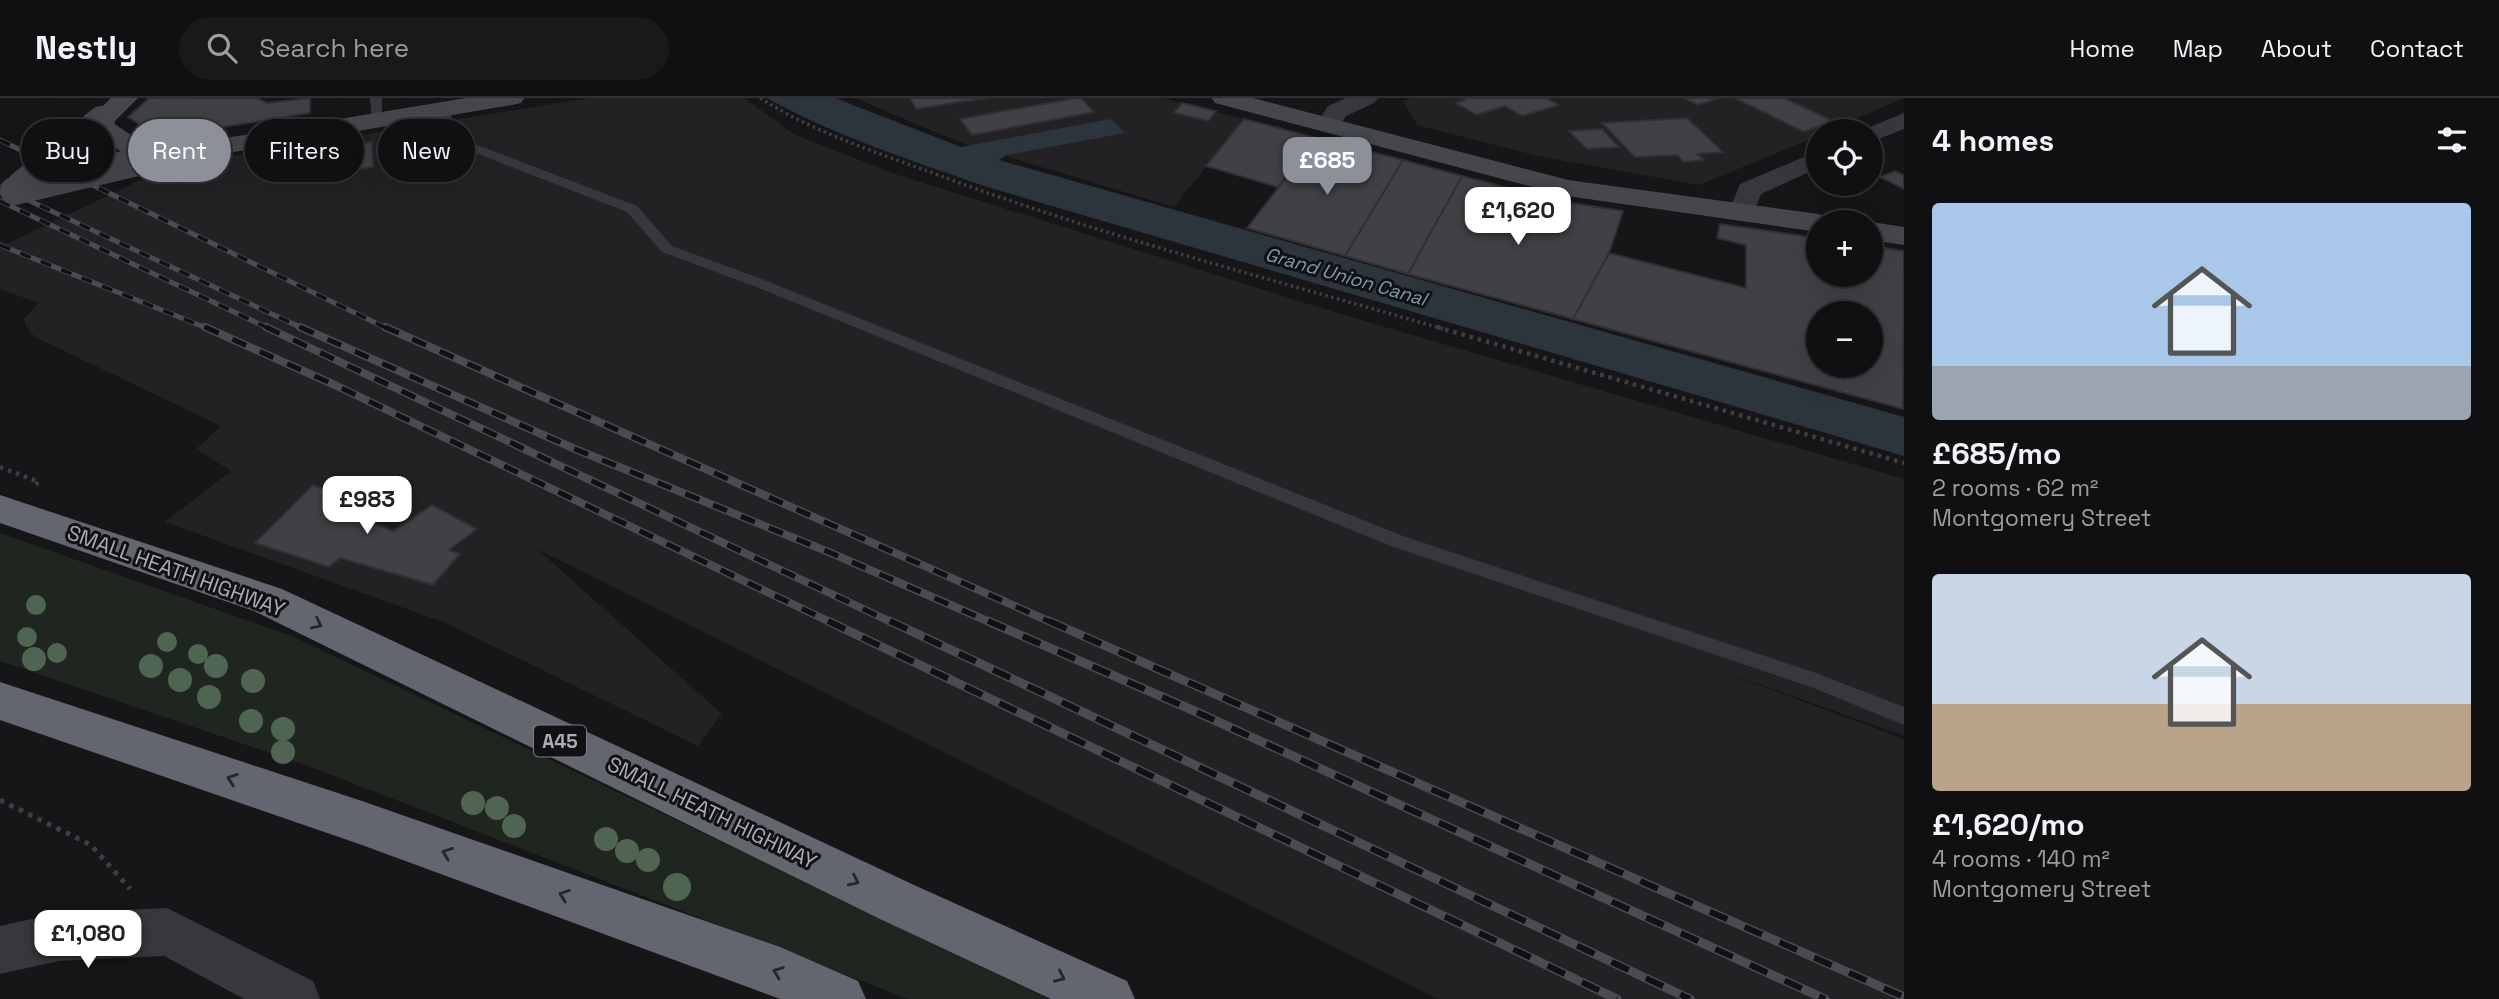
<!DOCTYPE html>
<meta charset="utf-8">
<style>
:root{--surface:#101012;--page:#19191b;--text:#f1f3f6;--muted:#9c9d9f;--line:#303032;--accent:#8c9099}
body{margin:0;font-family:"Space Grotesk",sans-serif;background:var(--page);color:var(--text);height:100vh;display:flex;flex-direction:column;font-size:26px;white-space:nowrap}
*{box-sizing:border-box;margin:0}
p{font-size:23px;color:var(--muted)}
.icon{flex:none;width:38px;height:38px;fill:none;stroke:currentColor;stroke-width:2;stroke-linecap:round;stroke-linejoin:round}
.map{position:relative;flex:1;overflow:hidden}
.panel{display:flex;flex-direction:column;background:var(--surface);width:595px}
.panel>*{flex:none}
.banner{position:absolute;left:21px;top:21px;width:665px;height:63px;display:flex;gap:14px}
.controls{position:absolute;left:1806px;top:21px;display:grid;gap:14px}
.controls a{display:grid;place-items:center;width:77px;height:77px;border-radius:50%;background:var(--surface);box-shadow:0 7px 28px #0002,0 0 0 2px var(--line);font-size:35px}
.price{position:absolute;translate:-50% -60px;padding:0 16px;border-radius:14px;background:#fff;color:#222;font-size:23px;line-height:46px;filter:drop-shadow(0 2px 4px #0008)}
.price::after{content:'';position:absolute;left:50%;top:42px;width:21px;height:16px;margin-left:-10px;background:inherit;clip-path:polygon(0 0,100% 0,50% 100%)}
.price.current{background:var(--accent);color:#fff}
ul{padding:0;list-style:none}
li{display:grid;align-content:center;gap:14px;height:371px;padding:0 28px}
li span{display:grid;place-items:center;height:217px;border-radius:7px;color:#555}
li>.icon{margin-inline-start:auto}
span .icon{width:126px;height:126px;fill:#fffc;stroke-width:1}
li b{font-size:30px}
h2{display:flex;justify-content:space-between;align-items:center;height:84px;padding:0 28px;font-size:30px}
.tag{padding:0 24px;border-radius:32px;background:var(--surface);box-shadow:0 7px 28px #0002,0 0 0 2px var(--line);font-size:24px;line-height:63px}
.tag.current{background:var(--accent);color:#fff}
header{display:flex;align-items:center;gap:42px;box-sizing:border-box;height:98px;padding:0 35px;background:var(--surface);border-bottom:2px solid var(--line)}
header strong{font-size:33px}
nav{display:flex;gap:38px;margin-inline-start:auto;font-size:24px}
.search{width:490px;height:63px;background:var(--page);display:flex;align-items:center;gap:18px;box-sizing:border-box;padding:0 24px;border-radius:38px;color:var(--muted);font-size:26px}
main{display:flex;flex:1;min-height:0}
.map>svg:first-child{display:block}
</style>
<header>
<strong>Nestly</strong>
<div class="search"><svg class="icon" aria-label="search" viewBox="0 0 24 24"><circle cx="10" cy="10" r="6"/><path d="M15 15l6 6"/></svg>Search here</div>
<nav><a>Home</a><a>Map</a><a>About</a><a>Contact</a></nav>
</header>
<main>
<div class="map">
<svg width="1904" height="901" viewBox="0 0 1904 901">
<rect width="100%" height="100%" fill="#161618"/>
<path fill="#222225" d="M 589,0 L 744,0 L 795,37 L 898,77 L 1334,214 L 1904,381 L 1904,638 L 1692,562 L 1904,641 L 1904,901 L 1438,901 L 537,451 L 722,616 L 698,648 L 446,525 L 165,424 L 231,373 L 196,351 L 221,328 L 35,239 L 26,229 L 24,221 L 38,205 L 0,191 L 0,149 L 170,68 Z
M 855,0 L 1162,0 L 1244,21 L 1174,109 L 959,44 Z
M 1412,0 L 1904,0 L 1828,33 L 1818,33 L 1818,38 L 1699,87 L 1538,58 L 1417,27 L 1403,3 Z"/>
<path fill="#1e261f" d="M 0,435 L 294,539 L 1049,901 L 908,901 L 311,669 L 0,563 Z"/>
<path fill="#2c353c" d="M 767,0 L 835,0 L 961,49 L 1111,21 L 1125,35 L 1007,57 L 999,62 L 1904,319 L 1904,358 L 984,88 C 911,62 835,38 767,0 Z"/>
<path fill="#404145" stroke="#303034" stroke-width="2" fill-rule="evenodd" d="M 149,0 L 257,0 L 267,5 L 310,0 L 310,15 L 160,39 L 128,19 Z
M 910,0 L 987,0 L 916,11 Z
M 1077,0 L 1081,0 L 1094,14 L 972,37 L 960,21 Z
M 1462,0 L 1546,0 L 1559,7 L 1522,18 L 1505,8 L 1477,17 L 1456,5 L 1465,2 Z
M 1684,0 L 1719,0 L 1698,7 Z
M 1735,0 L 1784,0 L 1833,23 L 1804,34 Z
M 1182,5 L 1216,13 L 1208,23 L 1174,15 Z
M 1687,20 L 1723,54 L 1697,56 L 1704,62 L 1684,64 L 1677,57 L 1635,59 L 1602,25 Z
M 1244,21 L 1317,40 L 1278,89 L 1206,68 Z
M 1602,31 L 1619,49 L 1587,51 L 1569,33 Z
M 1317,40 L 1403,62 L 1345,158 L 1247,130 Z
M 372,44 L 373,69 L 280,85 L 282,59 Z
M 1403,62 L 1462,78 L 1408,176 L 1345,158 Z
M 1895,73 L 1904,77 L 1904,91 L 1880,79 Z
M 1462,78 L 1559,103 L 1623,113 L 1609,155 L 1573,221 L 1408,176 Z
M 1720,126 L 1818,140 L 1818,177 L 1871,177 L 1871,148 L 1904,153 L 1903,311 L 1573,221 L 1609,155 L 1746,190 L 1746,147 L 1717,140 ZM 1818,215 L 1871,215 L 1871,268 L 1818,268 Z
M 313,387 L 384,408 L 370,423 L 393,433 L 432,407 L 477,431 L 449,452 L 460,456 L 433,487 L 340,460 L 329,469 L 255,445 Z"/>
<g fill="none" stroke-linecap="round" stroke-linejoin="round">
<path stroke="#3d3f44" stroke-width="3.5" stroke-dasharray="2.5 3.5" stroke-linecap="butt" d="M 760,0 C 811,33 873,53 930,74 C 1097,137 1272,181 1443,231"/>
<path stroke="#3d3f44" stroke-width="4.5" stroke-dasharray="3.5 5" stroke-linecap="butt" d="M 1437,229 L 1904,365
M 0,369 L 39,384 L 33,388"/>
<path stroke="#3d3f44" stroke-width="5" stroke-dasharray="4.5 6" stroke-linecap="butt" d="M 0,702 L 91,747 L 130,791"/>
<path fill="#37383d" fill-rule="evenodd" d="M 370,0 L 382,0 L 382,25 L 372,23 Z
M 439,10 L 449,12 L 459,40 L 637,108 L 672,148 L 764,182 L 1403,438 L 1816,575 L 1904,609 L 1904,627 L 1811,589 L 1391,448 L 754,188 L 662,154 L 627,114 L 450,45 L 437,12 Z"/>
<path fill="#37383d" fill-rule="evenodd" d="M 1346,0 L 1378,0 L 1374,5 L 1346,18 L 1337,32 L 1328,34 L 1319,32 L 1316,27 L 1328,8 Z
M 1904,15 L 1904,31 L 1871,44 L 1871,33 L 1861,33 Z
M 1818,53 L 1818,70 L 1761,96 L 1752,120 L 1742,122 L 1732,120 L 1729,114 L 1740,86 Z
M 167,810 L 313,883 L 320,901 L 244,901 L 164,858 L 59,863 L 0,876 L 0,828 L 59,815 Z"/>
<path fill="#45474d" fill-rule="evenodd" d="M 111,0 L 138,0 L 113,25 L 146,47 L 165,50 L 466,0 L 524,0 L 521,5 L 512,7 L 163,66 L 129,59 L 88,31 L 84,26 Z
M 1212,0 L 1253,0 L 1568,82 L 1818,116 L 1828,119 L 1832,124 L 1818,124 L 1818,134 L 1567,98 L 1215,5 Z
M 1871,124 L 1904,129 L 1904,147 L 1871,142 Z"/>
<path fill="#63666e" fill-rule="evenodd" d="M 0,397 L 282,491 L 914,787 L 1127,883 L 1135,901 L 1051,901 L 880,821 L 254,513 L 0,425 Z
M 0,584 L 362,703 L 780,849 L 858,883 L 866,901 L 780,901 L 362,747 L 0,622 Z"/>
<g stroke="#4a4c52" stroke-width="5">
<path id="rail-far2" d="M 0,42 L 388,231
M 0,89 L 304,231
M 0,103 L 270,231
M 0,147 L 209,231"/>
</g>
<g stroke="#4a4c52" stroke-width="8">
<path id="rail-far1" d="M 205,229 L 337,288 L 832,525
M 266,229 L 893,525
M 300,229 L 575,351 L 831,455 L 992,525
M 385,229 L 1053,525"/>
</g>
<g stroke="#4a4c52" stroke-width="9">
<path id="rail" d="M 828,523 L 1617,901
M 890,523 L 1690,901
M 988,523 L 1190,611 L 1825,901
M 1049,523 L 1904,899"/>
</g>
<use href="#rail-far2" stroke="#111113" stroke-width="3.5" stroke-dasharray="11" stroke-linecap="butt"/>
<use href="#rail-far1" stroke="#111113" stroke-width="5" stroke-dasharray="15" stroke-linecap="butt"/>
<use href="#rail" stroke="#111113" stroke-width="6" stroke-dasharray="19" stroke-linecap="butt"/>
<path stroke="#45474d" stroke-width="28" d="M 21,87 L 101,22
M 14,93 L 175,55"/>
</g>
<g fill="#506452">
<circle cx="36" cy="507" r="10"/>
<circle cx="27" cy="539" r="10"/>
<circle cx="167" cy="544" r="10"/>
<circle cx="57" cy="555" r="10"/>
<circle cx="198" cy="556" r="10"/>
<circle cx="34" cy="561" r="12"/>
<circle cx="151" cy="568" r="12"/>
<circle cx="216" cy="568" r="12"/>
<circle cx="180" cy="582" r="12"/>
<circle cx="253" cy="583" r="12"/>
<circle cx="209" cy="599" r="12"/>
<circle cx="251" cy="623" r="12"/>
<circle cx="283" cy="631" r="12"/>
<circle cx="283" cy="654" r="12"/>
<circle cx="473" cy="705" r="12"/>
<circle cx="497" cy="710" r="12"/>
<circle cx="514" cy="728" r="12"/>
<circle cx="606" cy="741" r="12"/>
<circle cx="627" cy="753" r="12"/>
<circle cx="648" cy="762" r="12"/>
<circle cx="677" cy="789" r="14"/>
</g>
<defs><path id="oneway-chevron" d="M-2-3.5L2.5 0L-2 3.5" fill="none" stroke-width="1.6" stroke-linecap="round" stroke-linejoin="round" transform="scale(1.75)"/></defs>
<g stroke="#26262a">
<use href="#oneway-chevron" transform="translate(317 526) rotate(26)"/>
<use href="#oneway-chevron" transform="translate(232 681) rotate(-161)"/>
<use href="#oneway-chevron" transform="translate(447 755) rotate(-160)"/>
<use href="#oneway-chevron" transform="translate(854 783) rotate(26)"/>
<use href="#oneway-chevron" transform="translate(564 797) rotate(-160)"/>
<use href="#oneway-chevron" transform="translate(778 874) rotate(-159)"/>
<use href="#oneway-chevron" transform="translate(1060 879) rotate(25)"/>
</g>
<g text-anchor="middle" stroke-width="6" stroke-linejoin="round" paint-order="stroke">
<g font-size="19" font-style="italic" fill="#7f9bb3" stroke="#111113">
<text transform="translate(1346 178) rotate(16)" y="7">Grand Union Canal</text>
</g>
<rect fill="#111113" stroke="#7b7e86" stroke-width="2" x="534" y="627.5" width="52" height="31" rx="5"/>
<g font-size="19" font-weight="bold" fill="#a8adb8">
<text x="560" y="650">A45</text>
</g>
<g font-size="21" fill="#a8adb8" stroke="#111113">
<text transform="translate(176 473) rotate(20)" y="7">SMALL HEATH HIGHWAY</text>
<text transform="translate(712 715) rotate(26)" y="7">SMALL HEATH HIGHWAY</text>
</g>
</g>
</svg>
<div class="controls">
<a><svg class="icon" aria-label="locate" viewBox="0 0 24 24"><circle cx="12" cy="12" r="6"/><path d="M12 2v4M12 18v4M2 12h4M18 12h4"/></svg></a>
<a>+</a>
<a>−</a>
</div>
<b class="price current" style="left:1327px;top:99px">£685</b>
<b class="price" style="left:1518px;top:149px">£1,620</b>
<b class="price" style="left:367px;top:438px">£983</b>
<b class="price" style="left:88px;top:872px">£1,080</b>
<div class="banner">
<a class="tag">Buy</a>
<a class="tag current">Rent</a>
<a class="tag">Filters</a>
<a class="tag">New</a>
</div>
</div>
<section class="panel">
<h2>4 homes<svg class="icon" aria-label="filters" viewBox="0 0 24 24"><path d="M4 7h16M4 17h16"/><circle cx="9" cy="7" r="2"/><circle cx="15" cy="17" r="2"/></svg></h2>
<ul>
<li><span style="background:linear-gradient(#a9c7e8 75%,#9aa5b1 0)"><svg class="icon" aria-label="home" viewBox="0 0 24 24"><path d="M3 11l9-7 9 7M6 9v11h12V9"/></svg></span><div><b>£685/mo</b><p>2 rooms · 62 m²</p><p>Montgomery Street</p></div></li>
<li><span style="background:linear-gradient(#c9d6e8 60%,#b9a48a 0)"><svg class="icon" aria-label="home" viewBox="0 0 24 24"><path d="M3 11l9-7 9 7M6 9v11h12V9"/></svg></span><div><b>£1,620/mo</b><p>4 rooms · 140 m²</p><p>Montgomery Street</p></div></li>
</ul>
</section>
</main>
